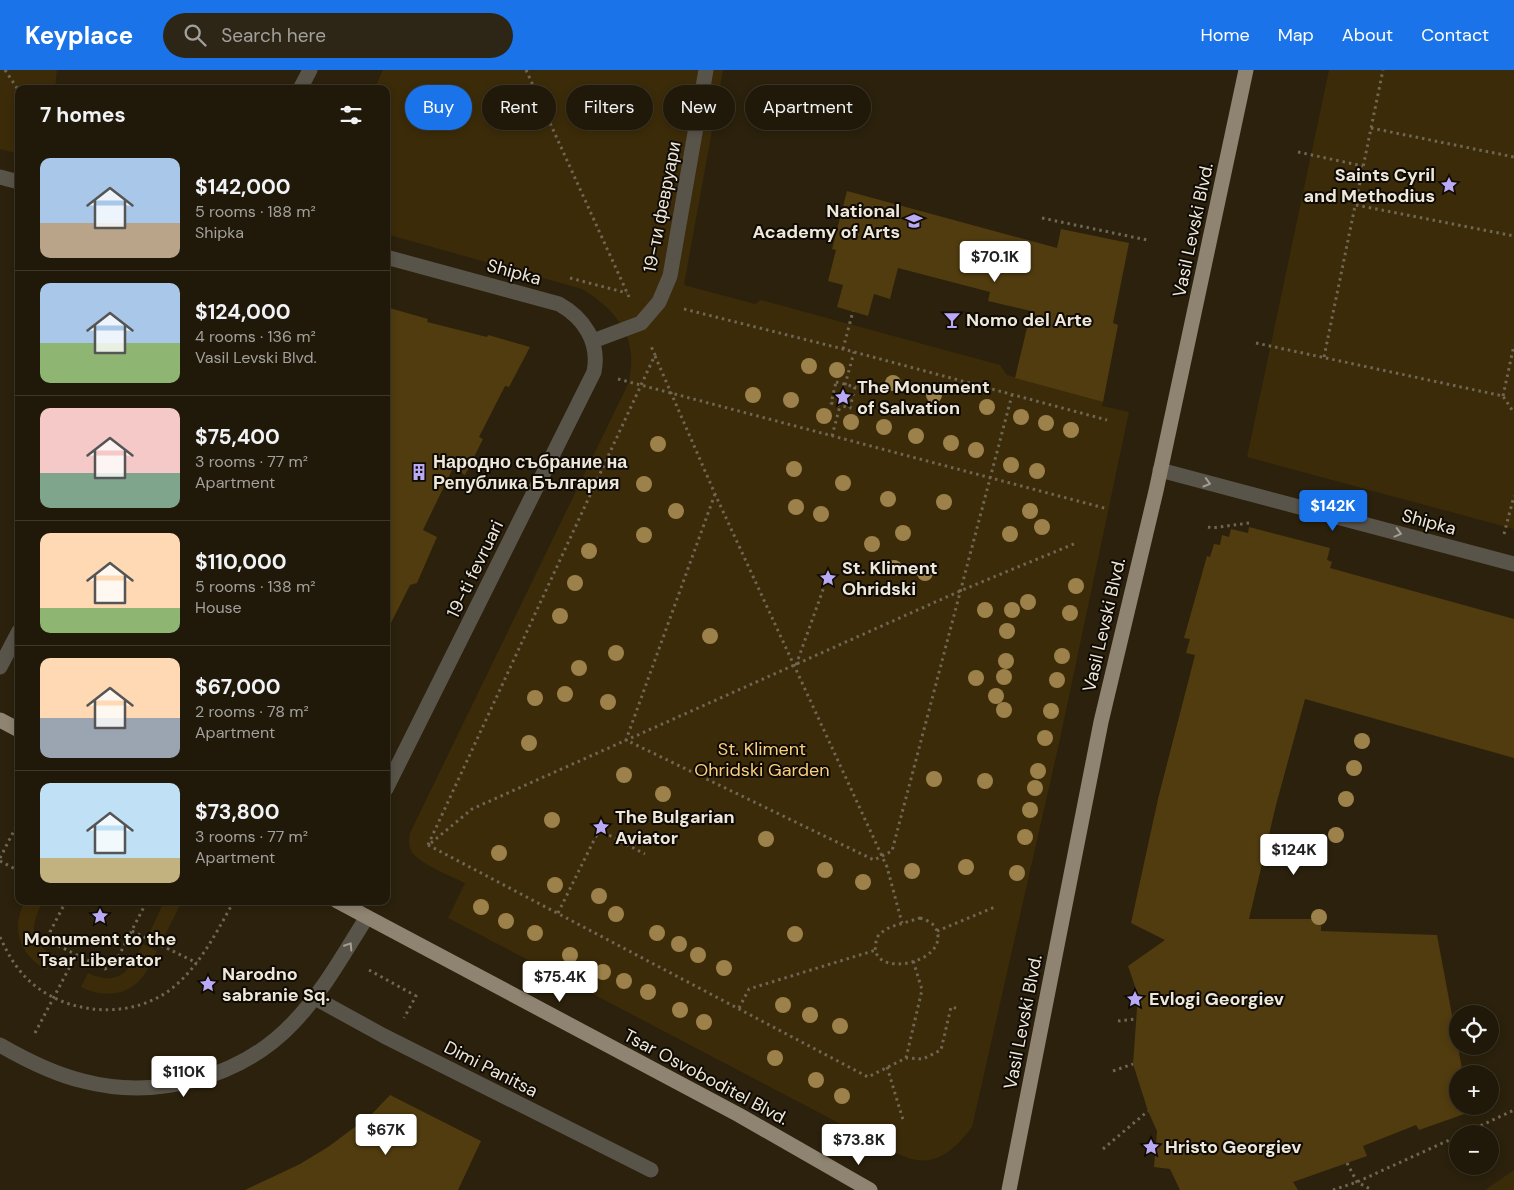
<!DOCTYPE html>
<meta charset="utf-8">
<style>
:root{--surface:#201909;--page:#2d2617;--text:#f1f3f6;--muted:#a2a09c;--line:#3d382a;--accent:#1a73e8}
body{margin:0;font-family:"DM Sans",sans-serif;background:var(--page);color:var(--text);height:100vh;display:flex;flex-direction:column;font-size:19px;white-space:nowrap}
*{box-sizing:border-box;margin:0}
p{font-size:16px;color:var(--muted)}
.icon{flex:none;width:28px;height:28px;fill:none;stroke:currentColor;stroke-width:2;stroke-linecap:round;stroke-linejoin:round}
.map{position:relative;flex:1;overflow:hidden}
.drawer{position:absolute;left:15px;top:15px;width:375px;height:820px;display:flex;flex-direction:column;background:var(--surface);border-radius:10px;box-shadow:0 2px 8px #0003,0 0 0 1px var(--line)}
.drawer>*{flex:none}
.top-card{position:absolute;left:405px;top:15px;width:475px;height:45px;display:flex;gap:10px}
.tools{position:absolute;left:1449px;top:935px;display:grid;gap:10px}
.tools a{display:grid;place-items:center;width:50px;height:50px;border-radius:50%;background:var(--surface);box-shadow:0 2px 8px #0003,0 0 0 1px var(--line);font-size:25px}
.price{position:absolute;translate:-50% -42px;padding:0 11px;border-radius:5px;background:#fff;color:#222;font-size:16px;line-height:32px;filter:drop-shadow(0 1px 2px #0008)}
.price::after{content:'';position:absolute;left:50%;top:30px;width:15px;height:11px;margin-left:-8px;background:inherit;clip-path:polygon(0 0,100% 0,50% 100%)}
.price.selected{background:var(--accent);color:#fff}
ul{padding:0;list-style:none}
li{display:flex;align-items:center;gap:15px;height:125px;padding:0 25px}
li+li{border-top:1px solid var(--line)}
li span{display:grid;place-items:center;flex:none;width:140px;height:100px;border-radius:10px;color:#555}
li>.icon{margin-inline-start:auto}
span .icon{width:60px;height:60px;fill:#fffc;stroke-width:1}
li b{font-size:21px}
h2{display:flex;justify-content:space-between;align-items:center;height:60px;padding:0 25px;font-size:21px}
.pill{padding:0 18px;border-radius:22px;background:var(--surface);box-shadow:0 2px 8px #0003,0 0 0 1px var(--line);font-size:18px;line-height:45px}
.pill.selected{background:var(--accent);color:#fff}
header{display:flex;align-items:center;gap:30px;box-sizing:border-box;height:70px;padding:0 25px;background:var(--accent);color:#fff}
header strong{font-size:24px}
nav{display:flex;gap:28px;margin-inline-start:auto;font-size:18px}
.search{width:350px;height:45px;background:var(--page);display:flex;align-items:center;gap:12px;box-sizing:border-box;padding:0 18px;border-radius:28px;color:var(--muted);font-size:19px}
.map>svg:first-child{display:block}
</style>
<header>
<strong>Keyplace</strong>
<div class="search"><svg class="icon" aria-label="search" viewBox="0 0 24 24"><circle cx="10" cy="10" r="6"/><path d="M15 15l6 6"/></svg>Search here</div>
<nav><a>Home</a><a>Map</a><a>About</a><a>Contact</a></nav>
</header>
<div class="map">
<svg width="1514" height="1120" viewBox="0 0 1514 1120">
<rect width="100%" height="100%" fill="#2b210c"/>
<path fill="#3b2b09" d="M 0,0 L 57,0 L 55,19 L 19,19 L 19,84 L 0,79 Z
M 383,0 L 723,0 L 684,215 L 755,234 L 761,230 L 1000,295 L 1007,305 L 1103,332 L 1102,336 L 1129,342 L 1060,669 L 972,1057 C 959,1074 941,1094 917,1090 C 910,1089 904,1086 898,1084 L 448,848 L 465,813 C 451,806 421,795 412,782 C 408,776 409,769 410,763 L 629,312 C 630,304 632,294 631,285 C 629,255 607,234 582,219 L 386,164 L 386,19 L 374,19 Z
M 1329,0 L 1514,0 L 1514,459 L 1247,387 Z
M 25,831 L 43,831 C 31,854 28,872 54,886 L 47,900 C 20,886 10,858 25,831 Z
M 164,831 L 182,831 L 163,869 L 150,862 Z
M 143,874 L 157,881 C 153,888 150,895 146,902 C 132,926 104,929 81,917 L 88,903 C 120,918 130,899 143,874 Z
M 1514,1100 L 1514,1120 L 1485,1120 Z"/>
<path fill="#513c0f" d="M 847,121 L 1057,178 L 1061,159 L 1129,173 L 1113,253 L 1118,255 L 1103,332 L 1015,308 L 1031,241 L 988,231 L 990,222 L 898,198 L 890,229 L 874,224 L 868,246 L 837,237 L 843,215 L 828,211 L 836,180 L 832,179 Z
M 386,237 L 428,249 L 427,252 L 487,267 L 488,265 L 530,277 L 509,317 L 505,316 L 479,367 L 483,369 L 465,405 L 453,398 L 423,460 L 437,467 L 417,513 L 410,515 L 386,563 Z
M 1249,457 L 1330,478 L 1327,490 L 1332,492 L 1330,498 L 1514,549 L 1514,688 L 1305,629 L 1276,735 L 1249,849 L 1321,849 L 1321,861 L 1437,865 L 1463,1004 L 1458,1004 L 1458,1036 L 1469,1036 L 1470,1042 L 1419,1060 L 1416,1055 L 1363,1076 L 1367,1086 L 1293,1112 L 1298,1120 L 1180,1120 L 1170,1099 L 1154,1097 L 1157,1061 L 1148,1041 L 1133,994 L 1138,925 L 1128,896 L 1165,870 L 1131,853 L 1158,729 L 1195,585 L 1186,583 L 1190,569 L 1184,568 L 1207,486 L 1210,487 L 1214,474 L 1220,475 L 1222,465 L 1229,467 L 1231,459 L 1248,463 Z
M 390,1025 L 481,1071 L 458,1120 L 245,1120 L 300,1094 L 328,1077 L 371,1045 Z"/>
<g fill="none" stroke-linecap="round" stroke-linejoin="round">
<path stroke="#6f6654" stroke-width="3" stroke-dasharray="2.5 4" stroke-linecap="butt" d="M 5,0 L 19,21
M 526,0 L 629,227
M 1371,58 L 1514,87
M 1298,82 L 1363,96
M 1356,135 L 1514,166
M 1042,148 L 1147,170
M 570,208 L 627,223
M 684,239 L 843,279 L 1107,350
M 1256,273 L 1503,326 L 1514,343
M 843,279 L 853,241
M 655,286 L 715,424 L 887,797 L 902,853
M 1324,287 L 1383,0
M 618,309 L 1108,439
M 836,312 L 855,317 L 850,338 L 831,333 Z
M 845,315 L 854,282
M 1503,326 L 1514,275
M 832,366 L 840,336
M 715,424 L 626,670 L 874,790 L 892,781 L 1012,325
M 1208,457 L 1212,458 L 1249,453
M 1504,464 L 1514,426
M 796,595 L 824,517
M 431,773 L 472,739 L 960,521 L 1076,473
M 428,775 L 655,285 L 651,276
M 428,775 L 868,1007 L 906,988 L 923,989 L 941,980 L 951,937 L 960,939
M 0,788 L 19,751
M 0,791 L 19,801
M 66,831 L 50,862 L 50,868 L 57,875 L 105,899 L 114,895 L 147,831
M 558,843 L 599,760 L 645,784
M 920,848 C 930,851 937,855 938,866 C 940,898 857,909 879,864 L 890,857 Z
M 132,861 L 197,893
M 937,861 L 995,837
M 0,867 C 9,887 20,905 38,918 C 77,947 139,948 176,915 C 202,892 217,861 234,831
M 369,900 L 416,926 L 404,948
M 739,938 L 749,919 L 876,880
M 1118,951 L 1135,949
M 35,963 L 76,885
M 906,988 L 922,920 L 913,890
M 887,997 L 904,1053
M 1113,1001 L 1133,994
M 1463,1064 L 1514,1040
M 1103,1079 L 1148,1041
M 1347,1093 L 1357,1112 L 1372,1120
M 1333,1120 L 1357,1112 L 1458,1066"/>
<path stroke="#59544a" stroke-width="15" d="M 300,19 L 310,0
M 0,107 L 19,112
M 386,187 L 559,234 C 584,248 600,272 594,302 L 386,719
M 593,271 L 641,253 L 659,232 L 670,206 L 706,0
M 1160,400 L 1514,494
M 0,597 L 19,561
M 315,928 L 384,966 L 651,1100
M 0,975 C 26,990 54,1004 83,1011 C 156,1030 241,1008 293,953 C 323,922 344,883 367,847"/>
<path stroke="#8f8471" stroke-width="15" d="M 0,650 L 19,660
M 337,831 L 739,1045 L 870,1120
M 1009,1120 L 1101,652 L 1156,421 L 1246,0"/>
</g>
<g fill="#9d814a">
<circle cx="809" cy="296" r="8"/>
<circle cx="837" cy="300" r="8"/>
<circle cx="893" cy="313" r="8"/>
<circle cx="753" cy="325" r="8"/>
<circle cx="934" cy="325" r="8"/>
<circle cx="791" cy="330" r="8"/>
<circle cx="987" cy="337" r="8"/>
<circle cx="824" cy="346" r="8"/>
<circle cx="1021" cy="347" r="8"/>
<circle cx="851" cy="352" r="8"/>
<circle cx="1046" cy="353" r="8"/>
<circle cx="884" cy="357" r="8"/>
<circle cx="1071" cy="360" r="8"/>
<circle cx="916" cy="366" r="8"/>
<circle cx="951" cy="373" r="8"/>
<circle cx="658" cy="374" r="8"/>
<circle cx="976" cy="380" r="8"/>
<circle cx="1011" cy="395" r="8"/>
<circle cx="794" cy="399" r="8"/>
<circle cx="1037" cy="401" r="8"/>
<circle cx="843" cy="413" r="8"/>
<circle cx="644" cy="414" r="8"/>
<circle cx="888" cy="429" r="8"/>
<circle cx="944" cy="432" r="8"/>
<circle cx="796" cy="437" r="8"/>
<circle cx="676" cy="441" r="8"/>
<circle cx="1030" cy="441" r="8"/>
<circle cx="821" cy="444" r="8"/>
<circle cx="1042" cy="457" r="8"/>
<circle cx="903" cy="463" r="8"/>
<circle cx="1010" cy="464" r="8"/>
<circle cx="644" cy="465" r="8"/>
<circle cx="872" cy="474" r="8"/>
<circle cx="589" cy="481" r="8"/>
<circle cx="894" cy="498" r="8"/>
<circle cx="925" cy="503" r="8"/>
<circle cx="575" cy="513" r="8"/>
<circle cx="1076" cy="516" r="8"/>
<circle cx="1028" cy="532" r="8"/>
<circle cx="985" cy="540" r="8"/>
<circle cx="1012" cy="540" r="8"/>
<circle cx="1070" cy="543" r="8"/>
<circle cx="560" cy="546" r="8"/>
<circle cx="1007" cy="561" r="8"/>
<circle cx="710" cy="566" r="8"/>
<circle cx="616" cy="583" r="8"/>
<circle cx="1062" cy="586" r="8"/>
<circle cx="1006" cy="591" r="8"/>
<circle cx="579" cy="598" r="8"/>
<circle cx="1004" cy="607" r="8"/>
<circle cx="976" cy="608" r="8"/>
<circle cx="1057" cy="610" r="8"/>
<circle cx="565" cy="624" r="8"/>
<circle cx="996" cy="626" r="8"/>
<circle cx="535" cy="628" r="8"/>
<circle cx="608" cy="632" r="8"/>
<circle cx="1004" cy="640" r="8"/>
<circle cx="1051" cy="641" r="8"/>
<circle cx="1045" cy="668" r="8"/>
<circle cx="1362" cy="671" r="8"/>
<circle cx="529" cy="673" r="8"/>
<circle cx="1354" cy="698" r="8"/>
<circle cx="1038" cy="701" r="8"/>
<circle cx="624" cy="705" r="8"/>
<circle cx="934" cy="709" r="8"/>
<circle cx="985" cy="711" r="8"/>
<circle cx="1035" cy="718" r="8"/>
<circle cx="663" cy="724" r="8"/>
<circle cx="1346" cy="729" r="8"/>
<circle cx="1030" cy="740" r="8"/>
<circle cx="552" cy="750" r="8"/>
<circle cx="1336" cy="765" r="8"/>
<circle cx="1025" cy="767" r="8"/>
<circle cx="766" cy="769" r="8"/>
<circle cx="499" cy="783" r="8"/>
<circle cx="966" cy="797" r="8"/>
<circle cx="825" cy="800" r="8"/>
<circle cx="912" cy="801" r="8"/>
<circle cx="1017" cy="803" r="8"/>
<circle cx="863" cy="812" r="8"/>
<circle cx="555" cy="815" r="8"/>
<circle cx="599" cy="826" r="8"/>
<circle cx="481" cy="837" r="8"/>
<circle cx="616" cy="844" r="8"/>
<circle cx="1319" cy="847" r="8"/>
<circle cx="506" cy="851" r="8"/>
<circle cx="535" cy="863" r="8"/>
<circle cx="657" cy="863" r="8"/>
<circle cx="795" cy="864" r="8"/>
<circle cx="679" cy="874" r="8"/>
<circle cx="570" cy="885" r="8"/>
<circle cx="698" cy="885" r="8"/>
<circle cx="724" cy="898" r="8"/>
<circle cx="603" cy="902" r="8"/>
<circle cx="624" cy="911" r="8"/>
<circle cx="648" cy="922" r="8"/>
<circle cx="783" cy="935" r="8"/>
<circle cx="680" cy="940" r="8"/>
<circle cx="810" cy="945" r="8"/>
<circle cx="704" cy="952" r="8"/>
<circle cx="840" cy="956" r="8"/>
<circle cx="775" cy="988" r="8"/>
<circle cx="816" cy="1010" r="8"/>
<circle cx="842" cy="1026" r="8"/>
</g>
<defs><path id="oneway-chevron" d="M-2-3.5L2.5 0L-2 3.5" fill="none" stroke-width="1.6" stroke-linecap="round" stroke-linejoin="round" transform="scale(1.25)"/></defs>
<g stroke="#a49e92">
<use href="#oneway-chevron" transform="translate(1207 413) rotate(16)"/>
<use href="#oneway-chevron" transform="translate(1398 463) rotate(15)"/>
<use href="#oneway-chevron" transform="translate(349 876) rotate(-57)"/>
</g>
<defs>
<g id="sight-bare" transform="scale(1.35)"><path d="M0-6L1.8-2.2L6-1.7L2.9 1.2L3.7 5.4L0 3.3L-3.7 5.4L-2.9 1.2L-6-1.7L-1.8-2.2Z" fill="#baaaf6" stroke="#100b04" stroke-width="2.5" paint-order="stroke"/></g>
<g id="university-bare" transform="scale(1.35)"><path d="M0-5L7-2L0 1L-7-2ZM-4 1L0 2.5L4 1V4Q0 6-4 4Z" fill="#baaaf6" stroke="#100b04" stroke-width="2.5" paint-order="stroke"/></g>
<g id="bar-bare" transform="scale(1.35)"><path d="M-6-5H6L.8 .8V4.5H3.5V6h-7V4.5H-.8V.8Z" fill="#baaaf6" stroke="#100b04" stroke-width="2.5" paint-order="stroke"/></g>
<g id="building-bare" transform="scale(1.35)"><path d="M-4-6H4V6H1V3H-1V6H-4ZM-2.5-4.3h1.7v1.8h-1.7ZM.8-4.3h1.7v1.8H.8ZM-2.5-1h1.7V.8h-1.7ZM.8-1h1.7V.8H.8Z" fill="#baaaf6" stroke="#100b04" stroke-width="2.5" paint-order="stroke"/></g>
</defs>
<g fill-rule="evenodd">
<use href="#sight-bare" x="1449" y="115"/>
<use href="#university-bare" x="914" y="151"/>
<use href="#bar-bare" x="952" y="250"/>
<use href="#sight-bare" x="843" y="327"/>
<use href="#building-bare" x="419" y="402"/>
<use href="#sight-bare" x="828" y="508"/>
<use href="#sight-bare" x="601" y="757"/>
<use href="#sight-bare" x="100" y="846"/>
<use href="#sight-bare" x="208" y="914"/>
<use href="#sight-bare" x="1135" y="929"/>
<use href="#sight-bare" x="1151" y="1077"/>
</g>
<g text-anchor="middle" stroke-width="4" stroke-linejoin="round" paint-order="stroke">
<g font-size="18" font-weight="bold" fill="#eee8db" stroke="#100b04" text-anchor="start">
<text x="1435" y="111" text-anchor="end">Saints Cyril<tspan x="1435" dy="21">and Methodius</tspan></text>
<text x="900" y="147" text-anchor="end">National<tspan x="900" dy="21">Academy of Arts</tspan></text>
<text x="966" y="256">Nomo del Arte</text>
<text x="857" y="323">The Monument<tspan x="857" dy="21">of Salvation</tspan></text>
<text x="433" y="398">Народно събрание на<tspan x="433" dy="21">Република България</tspan></text>
<text x="842" y="504">St. Kliment<tspan x="842" dy="21">Ohridski</tspan></text>
<text x="615" y="753">The Bulgarian<tspan x="615" dy="21">Aviator</tspan></text>
<text x="100" y="875" text-anchor="middle">Monument to the<tspan x="100" dy="21">Tsar Liberator</tspan></text>
<text x="222" y="910">Narodno<tspan x="222" dy="21">sabranie Sq.</tspan></text>
<text x="1149" y="935">Evlogi Georgiev</text>
<text x="1165" y="1083">Hristo Georgiev</text>
</g>
<g font-size="18" fill="#eee8db" stroke="#100b04">
<text transform="translate(662 137) rotate(-79)" y="6">19-ти февруари</text>
<text transform="translate(1193 160) rotate(-78)" y="6">Vasil Levski Blvd.</text>
<text transform="translate(514 202) rotate(15)" y="6">Shipka</text>
<text transform="translate(1429 452) rotate(15)" y="6">Shipka</text>
<text transform="translate(475 499) rotate(-64)" y="6">19-ti fevruari</text>
<text transform="translate(1104 555) rotate(-77)" y="6">Vasil Levski Blvd.</text>
<text transform="translate(1023 952) rotate(-79)" y="6">Vasil Levski Blvd.</text>
<text transform="translate(491 999) rotate(27)" y="6">Dimi Panitsa</text>
<text transform="translate(706 1007) rotate(28)" y="6">Tsar Osvoboditel Blvd.</text>
</g>
<g font-size="18" fill="#facf7c" stroke="#100b04">
<text x="762" y="685">St. Kliment<tspan x="762" dy="21">Ohridski Garden</tspan></text>
</g>
</g>
</svg>
<div class="tools">
<a><svg class="icon" aria-label="locate" viewBox="0 0 24 24"><circle cx="12" cy="12" r="6"/><path d="M12 2v4M12 18v4M2 12h4M18 12h4"/></svg></a>
<a>+</a>
<a>−</a>
</div>
<b class="price" style="left:995px;top:213px">$70.1K</b>
<b class="price selected" style="left:1333px;top:462px">$142K</b>
<b class="price" style="left:1294px;top:806px">$124K</b>
<b class="price" style="left:560px;top:933px">$75.4K</b>
<b class="price" style="left:184px;top:1028px">$110K</b>
<b class="price" style="left:386px;top:1086px">$67K</b>
<b class="price" style="left:859px;top:1096px">$73.8K</b>
<div class="top-card">
<a class="pill selected">Buy</a>
<a class="pill">Rent</a>
<a class="pill">Filters</a>
<a class="pill">New</a>
<a class="pill">Apartment</a>
</div>
<section class="drawer">
<h2>7 homes<svg class="icon" aria-label="filters" viewBox="0 0 24 24"><path d="M4 7h16M4 17h16"/><circle cx="9" cy="7" r="2"/><circle cx="15" cy="17" r="2"/></svg></h2>
<ul>
<li><span style="background:linear-gradient(#a9c7e8 65%,#b9a48a 0)"><svg class="icon" aria-label="home" viewBox="0 0 24 24"><path d="M3 11l9-7 9 7M6 9v11h12V9"/></svg></span><div><b>$142,000</b><p>5 rooms · 188 m²</p><p>Shipka</p></div></li>
<li><span style="background:linear-gradient(#a9c7e8 60%,#8fb573 0)"><svg class="icon" aria-label="home" viewBox="0 0 24 24"><path d="M3 11l9-7 9 7M6 9v11h12V9"/></svg></span><div><b>$124,000</b><p>4 rooms · 136 m²</p><p>Vasil Levski Blvd.</p></div></li>
<li><span style="background:linear-gradient(#f6c9c9 65%,#7fa58c 0)"><svg class="icon" aria-label="home" viewBox="0 0 24 24"><path d="M3 11l9-7 9 7M6 9v11h12V9"/></svg></span><div><b>$75,400</b><p>3 rooms · 77 m²</p><p>Apartment</p></div></li>
<li><span style="background:linear-gradient(#ffd9b3 75%,#8fb573 0)"><svg class="icon" aria-label="home" viewBox="0 0 24 24"><path d="M3 11l9-7 9 7M6 9v11h12V9"/></svg></span><div><b>$110,000</b><p>5 rooms · 138 m²</p><p>House</p></div></li>
<li><span style="background:linear-gradient(#ffd9b3 60%,#9aa5b1 0)"><svg class="icon" aria-label="home" viewBox="0 0 24 24"><path d="M3 11l9-7 9 7M6 9v11h12V9"/></svg></span><div><b>$67,000</b><p>2 rooms · 78 m²</p><p>Apartment</p></div></li>
<li><span style="background:linear-gradient(#bfe0f5 75%,#c2b280 0)"><svg class="icon" aria-label="home" viewBox="0 0 24 24"><path d="M3 11l9-7 9 7M6 9v11h12V9"/></svg></span><div><b>$73,800</b><p>3 rooms · 77 m²</p><p>Apartment</p></div></li>
</ul>
</section>
</div>
